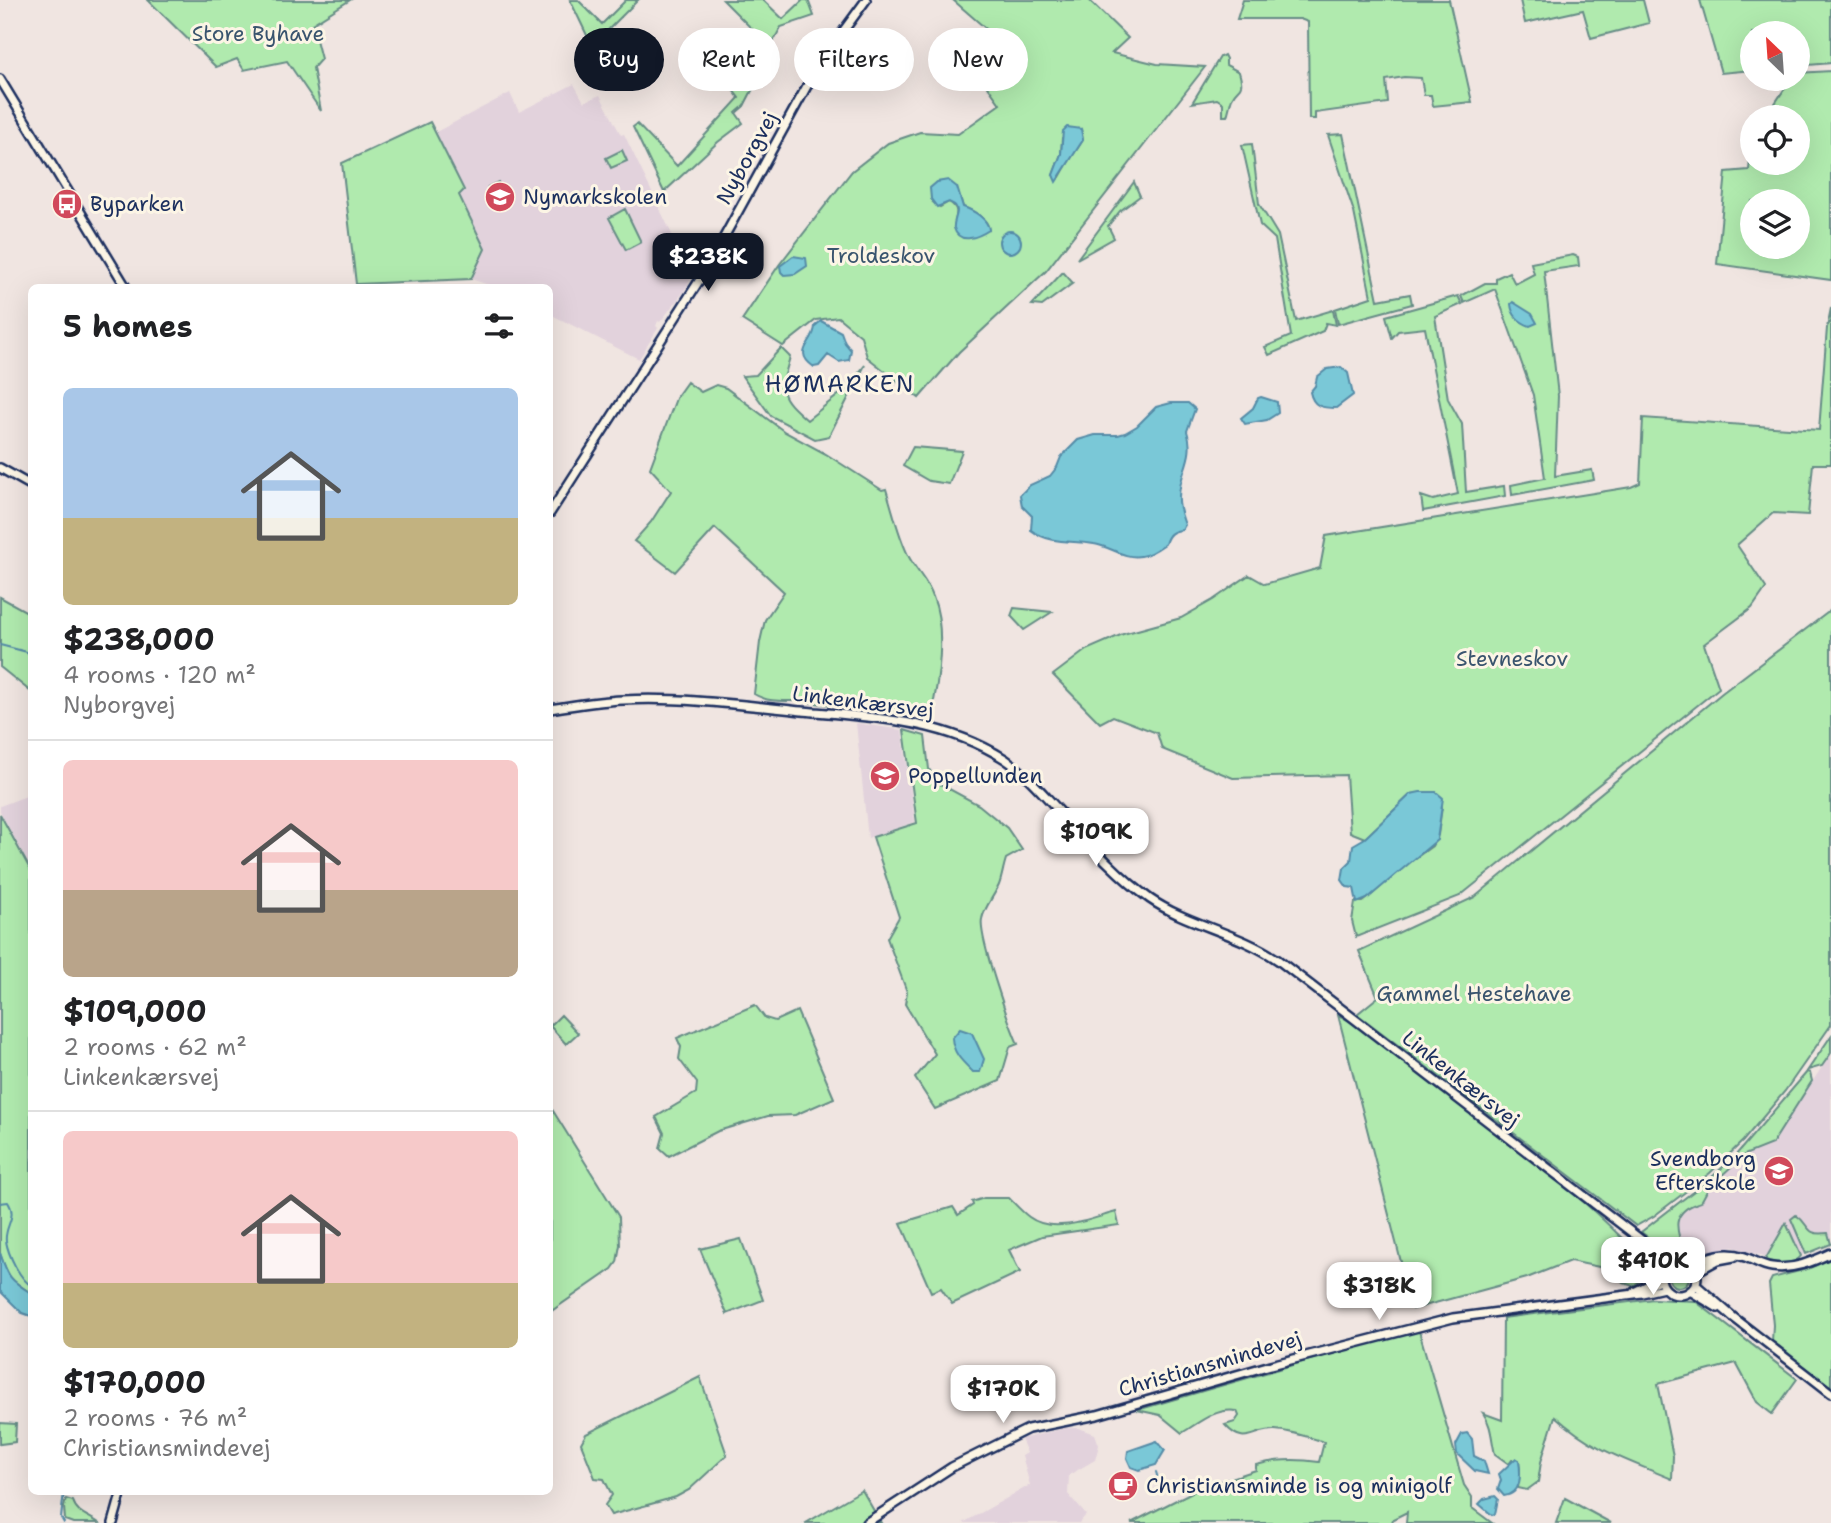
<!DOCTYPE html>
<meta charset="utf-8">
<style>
:root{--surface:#fff;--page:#f6f6f6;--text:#202124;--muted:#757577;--line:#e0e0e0;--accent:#111827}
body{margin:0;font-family:"Shantell Sans",sans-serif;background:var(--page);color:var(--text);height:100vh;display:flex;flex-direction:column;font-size:26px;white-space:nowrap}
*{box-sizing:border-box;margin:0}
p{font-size:23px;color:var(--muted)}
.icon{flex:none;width:38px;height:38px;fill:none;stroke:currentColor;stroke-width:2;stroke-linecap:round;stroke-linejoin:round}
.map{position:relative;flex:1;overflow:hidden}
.side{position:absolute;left:28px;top:284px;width:525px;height:1211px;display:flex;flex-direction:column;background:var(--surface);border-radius:10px;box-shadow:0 7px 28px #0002}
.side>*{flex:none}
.banner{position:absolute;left:574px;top:28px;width:665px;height:63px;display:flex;gap:14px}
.needle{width:46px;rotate:335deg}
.tools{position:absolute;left:1740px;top:21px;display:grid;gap:14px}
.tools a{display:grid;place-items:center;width:70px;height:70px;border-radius:50%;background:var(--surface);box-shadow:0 7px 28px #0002;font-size:35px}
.price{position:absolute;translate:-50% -60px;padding:0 16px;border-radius:14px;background:#fff;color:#222;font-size:23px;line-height:46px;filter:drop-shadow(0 2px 4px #0008)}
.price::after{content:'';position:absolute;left:50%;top:42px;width:21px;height:16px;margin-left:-10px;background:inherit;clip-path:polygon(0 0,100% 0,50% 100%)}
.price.active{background:var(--accent);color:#fff}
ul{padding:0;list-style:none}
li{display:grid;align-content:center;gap:14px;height:371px;padding:0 35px}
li+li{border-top:2px solid var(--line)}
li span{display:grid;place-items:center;height:217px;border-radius:10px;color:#555}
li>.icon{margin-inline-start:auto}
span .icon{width:126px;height:126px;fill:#fffc;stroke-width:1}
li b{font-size:30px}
h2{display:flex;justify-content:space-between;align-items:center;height:84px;padding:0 35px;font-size:30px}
.chip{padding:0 24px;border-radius:32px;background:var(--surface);box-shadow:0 7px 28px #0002;font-size:24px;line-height:63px}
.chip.active{background:var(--accent);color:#fff}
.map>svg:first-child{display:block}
</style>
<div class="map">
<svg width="1831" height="1523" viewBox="0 0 1831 1523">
<rect width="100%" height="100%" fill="#f0e5e1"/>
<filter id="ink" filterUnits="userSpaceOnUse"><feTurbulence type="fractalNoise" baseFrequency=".0143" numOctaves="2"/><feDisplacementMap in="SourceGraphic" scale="14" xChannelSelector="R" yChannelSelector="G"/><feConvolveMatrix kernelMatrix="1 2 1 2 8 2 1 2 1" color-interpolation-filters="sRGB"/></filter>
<g filter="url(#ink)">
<path fill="#e2d2dc" d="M 574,84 L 584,102 L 600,95 L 621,135 L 624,134 L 678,247 L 696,271 L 682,294 L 660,322 L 658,321 L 656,326 L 658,328 L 639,359 L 550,314 L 550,287 L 495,287 L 471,279 L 356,284 L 342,163 L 430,122 L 436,132 L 510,93 L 519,112 Z
M 856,723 L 902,730 L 915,822 L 868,838 Z
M 31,767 L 32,767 L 31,869 L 0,811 L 0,806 L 29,795 L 26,768 Z
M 1831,1053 L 1831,1244 L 1784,1262 L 1733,1247 L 1693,1258 L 1684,1256 L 1685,1253 L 1676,1230 L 1678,1220 L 1683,1212 L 1688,1207 L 1701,1202 L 1709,1187 L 1744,1155 L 1772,1144 Z
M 1065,1428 L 1079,1428 L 1095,1434 L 1099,1445 L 1095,1460 L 1069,1475 L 1068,1494 L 1086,1515 L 1079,1523 L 963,1523 L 1030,1485 L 1022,1456 L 1027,1453 L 1021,1439 Z"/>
<path fill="#b0eaae" stroke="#668c86" stroke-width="2" fill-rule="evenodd" d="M 148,0 L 350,0 L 312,24 L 321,59 L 313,68 L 321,111 L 287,61 L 244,70 L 237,59 L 216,67 Z
M 570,0 L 578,0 L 602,24 L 626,0 L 638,0 L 598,40 L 619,61 L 606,75 Z
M 723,0 L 763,0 L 783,19 L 803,0 L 808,0 L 814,16 L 781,27 L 753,79 L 757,81 L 744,106 L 736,113 L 743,123 L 718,142 L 664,192 L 633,127 L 637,124 L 677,166 L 739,98 L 733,90 L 752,69 L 751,62 L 767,44 Z
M 953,0 L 1089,0 L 1128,38 L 1112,53 L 1157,64 L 1205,67 L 1046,271 L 959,352 L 919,398 L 867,357 L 861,336 L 838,317 L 816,320 L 783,346 L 742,320 L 779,265 L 852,171 L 888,143 L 920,132 L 958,134 L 1000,104 L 969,60 L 991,33 ZM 1081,129 L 1083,140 C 1075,152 1067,164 1060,177 L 1053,175 L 1061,154 L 1062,138 ZM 961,200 L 963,207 C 973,211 988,218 989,230 L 954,226 C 956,216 960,208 949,202 L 940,207 L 934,203 Z
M 1243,0 L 1449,0 L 1472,102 L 1433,106 L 1431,95 L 1424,95 L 1421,78 L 1404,77 L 1386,80 L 1388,103 L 1315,113 L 1315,119 L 1309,119 L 1308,22 L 1300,19 L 1237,19 Z
M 1520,0 L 1643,0 L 1649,23 L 1591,38 L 1583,10 L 1525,23 Z
M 1700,0 L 1831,0 L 1831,63 L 1797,66 L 1797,33 L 1752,33 L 1752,70 L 1721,73 Z
M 1224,55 L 1226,59 L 1226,65 L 1239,72 C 1245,92 1238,85 1232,98 C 1230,103 1229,110 1227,116 L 1223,116 L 1223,103 L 1217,99 L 1192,103 L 1220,57 Z
M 1831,71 L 1831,280 L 1717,264 L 1726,172 L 1749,170 L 1752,139 L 1752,163 L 1797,163 L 1797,117 L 1766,117 L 1791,79 L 1797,79 L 1797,73 ZM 1797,201 L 1797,247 L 1752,247 L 1752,201 Z
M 430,122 L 464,190 L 459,195 L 485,249 L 471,279 L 356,284 L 342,163 Z
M 1343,134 L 1378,300 L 1410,294 L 1412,304 L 1338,324 L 1335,309 L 1371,297 L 1354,212 L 1328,135 Z
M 1252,144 L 1259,204 L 1278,235 L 1296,321 L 1333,310 L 1336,325 L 1326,323 L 1323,331 L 1269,355 L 1265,347 L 1291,336 L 1275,239 L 1260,225 L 1242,145 Z
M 622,150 L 627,161 L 611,168 L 606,158 Z
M 498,182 L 506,199 L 496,204 L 488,187 Z
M 1134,182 L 1140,196 L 1120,211 L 1108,226 L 1114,238 L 1077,259 Z
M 625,209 L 641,242 L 626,250 L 609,218 Z
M 1573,255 L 1578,257 L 1579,266 L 1544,271 L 1558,396 L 1555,476 L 1592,470 L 1594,480 L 1512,495 L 1511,485 L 1545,478 L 1533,395 L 1495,289 L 1464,303 L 1461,296 L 1485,283 L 1496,283 L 1496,278 L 1509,272 L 1515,284 L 1534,274 L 1531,263 Z
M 1063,272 L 1073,283 L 1042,306 L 1032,305 Z
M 1458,296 L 1462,304 L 1435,316 L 1448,399 L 1462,424 L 1466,492 L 1504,486 L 1505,496 L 1423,511 L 1421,496 L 1433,500 L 1458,494 L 1425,328 L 1398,331 L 1392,338 L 1386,316 Z
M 1831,308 L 1831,464 L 1813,464 L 1808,515 L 1773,513 L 1737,545 L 1766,588 L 1752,608 L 1704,644 L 1719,688 L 1460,896 L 1356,937 L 1352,921 L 1355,902 L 1363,902 L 1367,899 L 1406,865 L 1432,846 L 1438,835 L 1442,807 L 1436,792 L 1411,794 L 1365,838 L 1350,832 L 1346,775 L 1233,778 L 1162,749 L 1157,733 L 1113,716 L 1100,723 L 1053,675 L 1086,650 L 1123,634 L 1181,618 L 1213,600 L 1249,575 L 1265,584 L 1320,568 L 1326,536 L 1631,487 L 1640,483 L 1643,418 L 1819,430 L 1827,328 Z
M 781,348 L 790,357 C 779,394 779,395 807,420 L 846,389 L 865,365 L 829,436 L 815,439 L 771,416 L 742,376 L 756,375 Z
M 687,382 L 701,392 L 716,385 L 726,388 L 785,432 L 826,454 L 882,490 L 886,489 C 893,511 898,535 908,555 C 915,570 928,581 933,597 C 946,628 939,682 931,714 L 929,715 L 795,701 C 781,701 767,702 754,694 L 760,642 L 765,620 L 784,592 L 715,528 L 675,572 L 634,541 L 651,522 L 671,491 L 650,468 L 677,396 Z
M 913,447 L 962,451 L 949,484 L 929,481 L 903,466 Z
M 0,597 L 31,614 L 31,692 L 0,667 Z
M 1014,608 L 1052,612 L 1024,630 L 1011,616 Z
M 1831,610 L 1831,1025 L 1785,1091 L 1743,1141 L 1710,1173 L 1654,1216 L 1636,1226 L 1357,1014 L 1378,997 L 1359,951 L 1475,897 L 1722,693 Z
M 904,730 L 925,736 L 929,769 L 938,783 L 979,805 L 1007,828 L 1022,850 L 1006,859 C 1003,868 1002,877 999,885 C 994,896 984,908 982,919 C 978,936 1010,1026 1018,1044 L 1010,1047 L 1000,1081 L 935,1109 L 915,1078 L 935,1054 L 905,1004 L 907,992 L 887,938 L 899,917 L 873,837 L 917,823 Z
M 0,814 L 31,871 L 31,1293 C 9,1280 8,1277 0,1253 Z
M 755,1005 L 765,1018 L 775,1021 L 797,1011 L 834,1098 L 795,1115 L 768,1116 L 718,1131 L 669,1156 L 660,1148 L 664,1133 L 656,1117 L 696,1093 L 697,1083 L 679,1059 L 681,1047 L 677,1038 Z
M 561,1015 L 578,1033 L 566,1044 L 550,1026 Z
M 1338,1015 C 1360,1024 1394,1055 1415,1070 C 1495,1129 1577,1188 1644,1261 L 1644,1278 L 1633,1286 L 1624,1283 L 1609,1269 L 1570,1261 L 1527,1278 L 1413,1309 Z
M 1831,1036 L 1831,1053 L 1822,1066 L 1808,1070 Z
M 1807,1072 L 1810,1073 L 1812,1081 L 1772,1144 L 1744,1155 L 1709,1187 L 1701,1202 C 1670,1211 1675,1229 1685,1254 L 1684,1256 L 1671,1255 L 1641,1232 L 1712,1177 L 1735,1156 Z
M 550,1106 L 619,1217 L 620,1245 L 617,1262 L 612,1269 L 550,1312 Z
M 984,1198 L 1009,1198 C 1015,1204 1022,1212 1029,1217 C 1053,1235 1090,1219 1116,1212 L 1119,1225 L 1042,1236 L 1009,1250 L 1020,1272 L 952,1304 L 941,1288 L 931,1292 L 901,1223 L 953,1207 L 958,1215 L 973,1205 L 972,1202 Z
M 1796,1215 C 1811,1225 1804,1236 1828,1233 L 1831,1244 L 1806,1254 L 1791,1219 Z
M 1786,1223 L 1801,1256 C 1793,1267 1777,1263 1765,1260 Z
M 741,1239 L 763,1300 L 727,1314 L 700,1249 Z
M 1831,1259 L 1831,1387 L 1772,1341 L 1773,1325 L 1769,1284 L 1772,1278 L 1807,1269 Z
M1669 1277a10 10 0 1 1 20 0a10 10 0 1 1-20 0Z
M 1653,1299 L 1695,1301 L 1797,1379 L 1772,1414 L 1757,1402 L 1736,1363 L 1658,1384 L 1673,1456 L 1672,1479 C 1627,1460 1592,1450 1555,1416 L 1541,1462 L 1538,1482 L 1527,1490 L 1518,1488 L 1520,1470 L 1519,1460 L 1512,1460 L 1509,1464 L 1495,1454 C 1491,1438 1492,1426 1483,1413 L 1502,1420 L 1503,1318 Z
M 1419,1331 L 1464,1485 L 1472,1497 L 1472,1508 L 1492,1523 L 1406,1523 L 1407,1512 L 1393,1519 L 1392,1523 L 1131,1523 L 1198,1489 L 1256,1470 L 1256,1465 C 1276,1459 1299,1459 1319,1462 L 1324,1442 C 1309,1437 1291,1431 1275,1430 C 1254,1429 1245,1448 1225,1425 L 1235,1422 L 1239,1416 L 1237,1411 C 1217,1407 1198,1423 1182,1433 L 1160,1415 L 1137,1410 L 1334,1353 Z
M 700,1377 L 727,1455 L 689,1490 L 676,1497 L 611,1515 L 605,1505 L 612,1495 L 604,1479 L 595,1478 L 581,1443 L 586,1434 Z
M 0,1423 L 16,1424 L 15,1442 L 0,1444 Z
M 862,1490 L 881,1523 L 806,1523 Z
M 1565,1498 L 1611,1523 L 1556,1523 Z
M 66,1499 L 73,1501 C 77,1514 88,1515 99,1523 L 73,1523 L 65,1520 L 64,1507 Z"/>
<path fill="#7ac8d7" stroke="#548ba7" stroke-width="2" d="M 1067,127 L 1081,129 L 1083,140 L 1056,182 L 1053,175 L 1061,154 L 1063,131 Z
M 948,180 L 957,187 L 963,207 C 973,210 988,219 989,230 C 980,236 959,246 954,228 C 953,222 957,216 957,211 C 956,204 954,205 949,202 L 937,207 L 931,199 L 930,188 L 937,182 Z
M999 242a11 11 0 1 1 22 0a11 11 0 1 1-22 0Z
M 793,256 L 806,258 L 807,266 L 795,274 L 784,275 L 781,272 L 780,266 Z
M 1513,302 L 1532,314 L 1537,323 L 1530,326 C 1519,322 1512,316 1511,304 Z
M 821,321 L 841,332 L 845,343 L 851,350 L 849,360 L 839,362 L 828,355 L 819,366 L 814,367 C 791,351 815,343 815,326 Z
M 1341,367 L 1348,373 L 1353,395 L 1336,408 C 1322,408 1313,407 1310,392 L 1315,386 L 1317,377 L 1327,369 Z
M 1261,397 L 1277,402 L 1278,413 L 1267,420 L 1245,424 L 1241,418 L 1253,408 L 1258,398 Z
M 1171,403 L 1188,403 L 1195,409 L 1187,431 C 1196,457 1179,472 1179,497 C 1178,507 1182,516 1185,525 L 1182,530 C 1172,531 1168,534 1165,544 C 1158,549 1149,555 1141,556 C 1123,559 1110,546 1094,544 C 1073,540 1050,545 1031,530 L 1032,516 L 1022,506 L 1020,495 L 1030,485 L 1050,476 L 1057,467 L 1061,457 L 1078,440 L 1095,435 L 1118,435 L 1125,433 L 1137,426 L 1156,407 Z
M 1420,792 L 1436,792 L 1443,798 L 1437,840 L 1367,899 L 1357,903 L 1354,888 L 1347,887 L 1342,880 L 1344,868 L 1351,861 L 1353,845 L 1365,838 L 1411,794 Z
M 960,1029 L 972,1033 L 984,1059 L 980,1072 L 973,1072 C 963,1062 953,1054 952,1038 Z
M 0,1253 C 8,1277 10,1280 31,1293 L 31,1316 L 22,1313 L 0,1291 Z
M 1467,1433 L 1472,1439 L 1474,1456 L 1484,1461 L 1488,1474 L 1475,1471 L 1457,1454 L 1456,1445 L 1462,1434 Z
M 1157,1441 L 1165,1450 L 1156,1465 L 1139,1470 L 1131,1467 L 1127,1458 L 1128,1451 Z
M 1516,1458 L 1519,1460 C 1521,1475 1522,1494 1504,1496 L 1498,1489 L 1501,1480 L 1499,1474 Z
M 1495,1496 L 1498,1499 L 1495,1514 L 1492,1515 L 1479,1504 L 1484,1499 Z"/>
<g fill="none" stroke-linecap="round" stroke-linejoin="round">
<path stroke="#548ba7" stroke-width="2" d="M 0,645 L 27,652 L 32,657
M 0,1203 L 8,1202 C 18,1217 4,1226 6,1241 C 8,1254 20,1280 32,1286
M 1156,1472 L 1159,1482
M 1159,1485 L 1160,1490
M 64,1523 L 61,1518 L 64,1491"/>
<g stroke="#1b2f5e" stroke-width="12">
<path id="minor" d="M 0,79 L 126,287
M 0,468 L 32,486
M 550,513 L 706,270 L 807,86 L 836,41 L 866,0
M 550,709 C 574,705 598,701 623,700 C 682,697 743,705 802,711 C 873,717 944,720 1005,759 C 1023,771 1037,787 1052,803 C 1082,835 1113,873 1150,899 C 1188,925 1237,932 1278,960 L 1670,1262
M 1644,1246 L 1663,1268
M1661 1277a18 18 0 1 1 36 0a18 18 0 1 1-36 0Z
M 1692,1265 C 1709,1256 1726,1250 1745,1257 C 1754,1260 1762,1266 1772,1267 C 1793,1270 1812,1262 1831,1253
M 1696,1272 L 1718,1260 L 1734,1257
M 1695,1284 L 1733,1317 L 1831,1393
M 1690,1291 L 1718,1308
M 1634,1292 L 1661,1279
M 113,1523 L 122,1491
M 866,1523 L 952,1467 L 1028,1429 L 1097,1415 L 1271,1365 L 1453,1318 L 1642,1293 L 1664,1288"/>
</g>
<use href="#minor" stroke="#fcf5e5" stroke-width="7"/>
</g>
</g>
<defs>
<g id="school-disc" transform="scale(1.575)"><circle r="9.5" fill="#d1495b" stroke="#fcf5e5"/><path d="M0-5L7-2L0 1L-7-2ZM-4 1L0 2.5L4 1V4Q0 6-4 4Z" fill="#fff"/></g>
<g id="bus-disc" transform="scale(1.575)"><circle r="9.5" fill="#d1495b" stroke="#fcf5e5"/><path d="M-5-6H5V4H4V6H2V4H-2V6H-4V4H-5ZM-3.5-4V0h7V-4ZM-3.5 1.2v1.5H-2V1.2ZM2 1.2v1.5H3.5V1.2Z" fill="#fff"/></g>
<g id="cafe-disc" transform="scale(1.575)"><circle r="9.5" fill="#d1495b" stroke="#fcf5e5"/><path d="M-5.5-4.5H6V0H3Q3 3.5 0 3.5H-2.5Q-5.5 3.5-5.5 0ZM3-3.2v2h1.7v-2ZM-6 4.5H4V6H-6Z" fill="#fff"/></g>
</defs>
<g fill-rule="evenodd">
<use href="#school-disc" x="500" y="197"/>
<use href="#bus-disc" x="67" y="204"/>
<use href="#school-disc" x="885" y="776"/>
<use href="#school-disc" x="1779" y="1171"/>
<use href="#cafe-disc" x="1123" y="1486"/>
</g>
<g text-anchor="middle" stroke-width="6" stroke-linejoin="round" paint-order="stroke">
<g font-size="21" fill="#39546e" stroke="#fcf5e5">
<text x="258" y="41">Store Byhave</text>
<text x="881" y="263">Troldeskov</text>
<text x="1512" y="666">Stevneskov</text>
<text x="1474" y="1001">Gammel Hestehave</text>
</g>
<g font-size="21" fill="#1b2f5e" stroke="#fcf5e5">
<text transform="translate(747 158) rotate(-61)" y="7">Nyborgvej</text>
<text transform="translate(863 702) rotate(7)" y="7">Linkenkærsvej</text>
<text transform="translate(1461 1079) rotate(38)" y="7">Linkenkærsvej</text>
<text transform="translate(1210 1364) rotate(-16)" y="7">Christiansmindevej</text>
</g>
<g font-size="21" fill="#1b2f5e" stroke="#fcf5e5" text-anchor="start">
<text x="523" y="204">Nymarkskolen</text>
<text x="90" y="211">Byparken</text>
<text x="908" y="783">Poppellunden</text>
<text x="1756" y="1166" text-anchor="end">Svendborg<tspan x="1756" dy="24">Efterskole</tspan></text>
<text x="1146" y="1493">Christiansminde is og minigolf</text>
</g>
<g font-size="23" letter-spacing="2" fill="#1b2f5e" stroke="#fcf5e5">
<text x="840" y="392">HØMARKEN</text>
</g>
</g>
</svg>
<div class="tools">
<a><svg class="needle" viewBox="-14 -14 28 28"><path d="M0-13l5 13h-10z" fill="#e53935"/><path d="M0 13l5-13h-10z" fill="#757577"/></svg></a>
<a><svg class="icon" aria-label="locate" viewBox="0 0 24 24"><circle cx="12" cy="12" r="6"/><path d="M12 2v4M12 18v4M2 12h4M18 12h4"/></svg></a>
<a><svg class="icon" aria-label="layers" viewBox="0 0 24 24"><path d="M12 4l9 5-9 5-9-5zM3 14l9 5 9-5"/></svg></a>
</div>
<b class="price active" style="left:708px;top:293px">$238K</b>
<b class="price" style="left:1096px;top:868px">$109K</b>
<b class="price" style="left:1653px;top:1297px">$410K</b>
<b class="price" style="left:1379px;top:1322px">$318K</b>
<b class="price" style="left:1003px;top:1425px">$170K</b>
<div class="banner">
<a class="chip active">Buy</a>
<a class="chip">Rent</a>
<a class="chip">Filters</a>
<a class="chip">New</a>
</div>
<section class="side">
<h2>5 homes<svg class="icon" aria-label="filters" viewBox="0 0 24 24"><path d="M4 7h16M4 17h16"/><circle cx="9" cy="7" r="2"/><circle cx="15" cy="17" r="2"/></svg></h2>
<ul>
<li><span style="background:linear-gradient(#a9c7e8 60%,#c2b280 0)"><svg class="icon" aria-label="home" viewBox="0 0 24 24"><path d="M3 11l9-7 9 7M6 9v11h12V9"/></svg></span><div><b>$238,000</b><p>4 rooms · 120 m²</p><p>Nyborgvej</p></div></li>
<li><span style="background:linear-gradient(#f6c9c9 60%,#b9a48a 0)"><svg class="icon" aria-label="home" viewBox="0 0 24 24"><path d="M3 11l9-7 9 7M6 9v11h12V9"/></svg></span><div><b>$109,000</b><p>2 rooms · 62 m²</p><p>Linkenkærsvej</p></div></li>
<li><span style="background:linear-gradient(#f6c9c9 70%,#c2b280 0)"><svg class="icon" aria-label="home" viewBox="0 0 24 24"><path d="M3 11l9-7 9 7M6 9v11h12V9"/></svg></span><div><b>$170,000</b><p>2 rooms · 76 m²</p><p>Christiansmindevej</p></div></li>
</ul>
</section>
</div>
